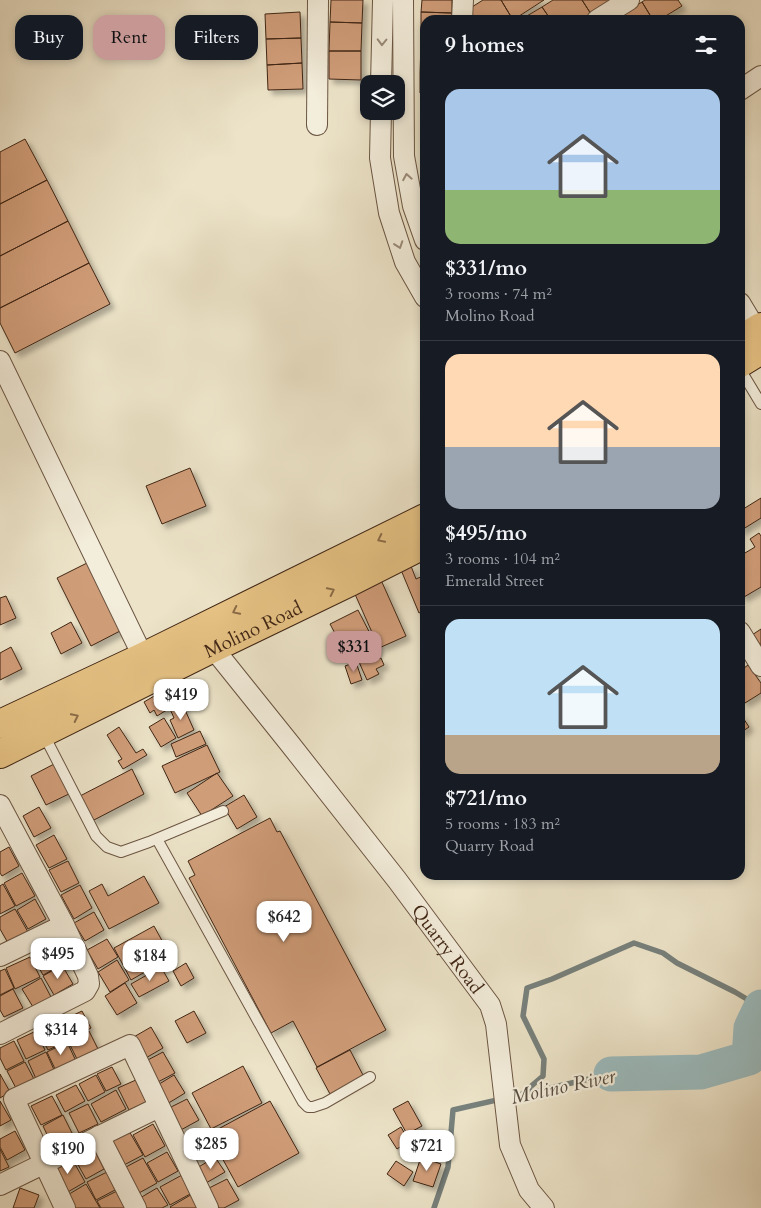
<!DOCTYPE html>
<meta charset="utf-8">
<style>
:root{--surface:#171b24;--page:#20242c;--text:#f1f3f6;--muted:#9ea1a6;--line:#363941;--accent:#c59692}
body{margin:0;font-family:Cardo,serif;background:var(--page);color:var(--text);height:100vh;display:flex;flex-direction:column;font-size:19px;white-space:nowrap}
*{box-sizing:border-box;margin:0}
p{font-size:16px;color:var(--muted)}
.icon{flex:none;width:28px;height:28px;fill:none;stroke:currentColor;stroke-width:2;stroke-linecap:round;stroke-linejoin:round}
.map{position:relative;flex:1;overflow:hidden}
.panel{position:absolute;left:420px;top:15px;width:325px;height:865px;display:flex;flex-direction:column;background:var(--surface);border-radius:15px;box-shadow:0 2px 8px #0003}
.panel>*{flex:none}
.hud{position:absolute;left:15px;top:15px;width:330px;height:45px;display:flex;gap:10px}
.buttons{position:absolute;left:360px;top:75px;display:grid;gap:10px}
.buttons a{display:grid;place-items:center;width:45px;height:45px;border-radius:10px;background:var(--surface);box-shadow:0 2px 8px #0003;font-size:25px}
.price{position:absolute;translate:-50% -42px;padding:0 11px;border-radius:10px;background:#fff;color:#222;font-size:16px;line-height:32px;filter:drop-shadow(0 1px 2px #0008)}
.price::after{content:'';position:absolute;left:50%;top:30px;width:15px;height:11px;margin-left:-8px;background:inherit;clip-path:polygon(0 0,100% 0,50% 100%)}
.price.selected{background:var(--accent);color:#111}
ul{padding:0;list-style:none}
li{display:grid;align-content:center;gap:10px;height:265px;padding:0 25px}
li+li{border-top:1px solid var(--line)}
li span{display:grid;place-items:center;height:155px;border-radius:15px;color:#555}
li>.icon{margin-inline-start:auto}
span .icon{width:90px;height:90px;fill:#fffc;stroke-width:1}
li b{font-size:21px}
h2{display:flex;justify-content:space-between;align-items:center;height:60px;padding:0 25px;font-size:21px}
.chip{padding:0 18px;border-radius:15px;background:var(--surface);box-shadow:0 2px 8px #0003;font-size:18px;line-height:45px}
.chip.selected{background:var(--accent);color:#111}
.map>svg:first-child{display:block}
</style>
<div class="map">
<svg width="761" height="1208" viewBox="0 0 761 1208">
<defs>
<filter id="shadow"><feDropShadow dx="4.5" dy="4.5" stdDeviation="2.5" flood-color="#0004"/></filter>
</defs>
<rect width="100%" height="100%" fill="#ece3c8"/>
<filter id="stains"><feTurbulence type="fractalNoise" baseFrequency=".004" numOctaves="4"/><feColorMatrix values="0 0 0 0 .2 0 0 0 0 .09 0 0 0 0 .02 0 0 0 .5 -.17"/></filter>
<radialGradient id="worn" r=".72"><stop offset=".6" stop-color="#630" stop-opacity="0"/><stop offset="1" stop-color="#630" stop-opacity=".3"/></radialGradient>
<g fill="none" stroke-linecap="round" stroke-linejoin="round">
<path stroke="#77807b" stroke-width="5.5" d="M 522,1094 L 543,1076 L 544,1059 L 523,1016 L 527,988 L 552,979 L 634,943 L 663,953 L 677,963 L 735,992 L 760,1007
M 434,1208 L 448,1167 L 453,1110 L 611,1074"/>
<path stroke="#9cbcbf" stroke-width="35" d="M 611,1074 L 701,1072 L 749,1058 L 751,1028 L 761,1007"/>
</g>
<path fill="#d09d79" stroke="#402615" filter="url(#shadow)" d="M 331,0 L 363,0 L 362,23 L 330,22 Z
M 422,0 L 452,0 L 452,13 L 421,12 Z
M 483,0 L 501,0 L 513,20 L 469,20 L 464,12 Z
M 501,0 L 544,0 L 513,20 Z
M 553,0 L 582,0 L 591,14 L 582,20 L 551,20 L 542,7 Z
M 582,0 L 614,0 L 591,14 Z
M 645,0 L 678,0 L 682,6 L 659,20 L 653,20 L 642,2 Z
M 642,2 L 653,20 L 616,20 L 615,18 Z
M 542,7 L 551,20 L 520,20 Z
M 300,12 L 301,38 L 266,39 L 265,14 Z
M 421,12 L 452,13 L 452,20 L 425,20 L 425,43 L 421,43 Z
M 330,22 L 362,23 L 361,51 L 329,51 Z
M 301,38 L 302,63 L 267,65 L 266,39 Z
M 421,43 L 425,43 L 425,73 L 420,73 Z
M 329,51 L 361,51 L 361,80 L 329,79 Z
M 302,63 L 303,89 L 268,90 L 267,65 Z
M 420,73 L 425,73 L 425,93 L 420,93 Z
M 25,139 L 47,180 L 0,204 L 0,152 Z
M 47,180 L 68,221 L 0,256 L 0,204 Z
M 68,221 L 89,263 L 0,308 L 0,256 Z
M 89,263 L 110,304 L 15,353 L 0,323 L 0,308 Z
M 190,468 L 206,506 L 162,524 L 146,486 Z
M 761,498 L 761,518 L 740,531 L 740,511 Z
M 759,533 L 761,536 L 761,587 L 744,597 L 742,594 L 740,595 L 740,556 L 755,547 L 750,539 Z
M 89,562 L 122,630 L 91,646 L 57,578 Z
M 411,566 L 416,579 L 425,575 L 425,610 L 419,613 L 401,570 Z
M 381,580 L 406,636 L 379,648 L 354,592 Z
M 6,596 L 16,618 L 0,625 L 0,598 Z
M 358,610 L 379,651 L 360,661 L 348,636 L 339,641 L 330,624 Z
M 71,622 L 82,643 L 61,654 L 51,633 Z
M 761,629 L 761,644 L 759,645 L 752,635 Z
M 11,647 L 22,669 L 0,680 L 0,653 Z
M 372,657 L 373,661 L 381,658 L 384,665 L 376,669 L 379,674 L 367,680 L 359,662 Z
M 356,662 L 362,680 L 351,684 L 345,666 Z
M 748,665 L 761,683 L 761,693 L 745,703 L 740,696 L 740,671 Z
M 161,692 L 170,708 L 157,716 L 154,710 L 150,713 L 144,702 Z
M 182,703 L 194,730 L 178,738 L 170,720 L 174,718 L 170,709 Z
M 740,713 L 749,727 L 740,733 Z
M 164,718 L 176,738 L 161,747 L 149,727 Z
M 119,727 L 136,753 L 143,749 L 147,755 L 123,769 L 118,761 L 122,759 L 107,735 Z
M 200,731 L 206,744 L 176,757 L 171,744 Z
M 207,745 L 220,772 L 175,793 L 162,766 Z
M 56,763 L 71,793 L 46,805 L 31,776 Z
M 132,769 L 144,794 L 92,821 L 80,796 Z
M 217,773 L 233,796 L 202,816 L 187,793 Z
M 244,795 L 257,817 L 237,829 L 224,807 Z
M 39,807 L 51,828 L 34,837 L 23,816 Z
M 270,818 L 277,832 L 280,831 L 386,1030 L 317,1067 L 293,1021 L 271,1033 L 189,878 L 195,875 L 188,861 Z
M 54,835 L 67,859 L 49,868 L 36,845 Z
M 9,847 L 19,866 L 2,876 L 0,873 L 0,852 Z
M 68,861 L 79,883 L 61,892 L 49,870 Z
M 22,873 L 35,896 L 16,906 L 4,883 Z
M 144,876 L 159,903 L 109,929 L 89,891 L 102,884 L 108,896 Z
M 3,884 L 15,906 L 0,914 L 0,886 Z
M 80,885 L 92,908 L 74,919 L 61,895 Z
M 35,899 L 46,919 L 28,929 L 17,910 Z
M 15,909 L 28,932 L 8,943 L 0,929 L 0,917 Z
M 94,912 L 104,930 L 85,941 L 74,923 Z
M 154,926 L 171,957 L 131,980 L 114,948 Z
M 107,939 L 118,957 L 98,969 L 87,950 Z
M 52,946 L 62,965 L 43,975 L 33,957 Z
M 30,957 L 40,977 L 15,989 L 6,968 Z
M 117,960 L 129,980 L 110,992 L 98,972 Z
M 186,963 L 194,978 L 181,986 L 173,971 Z
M 62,965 L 73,984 L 54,995 L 43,976 Z
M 161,967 L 169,981 L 139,997 L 131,984 Z
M 5,969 L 14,988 L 0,995 L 0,971 Z
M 41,978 L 51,997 L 33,1007 L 22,989 Z
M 125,983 L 137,1003 L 117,1015 L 105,996 Z
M 13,989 L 23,1008 L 4,1017 L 0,1010 L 0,996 Z
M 82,1011 L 91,1028 L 72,1038 L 63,1020 Z
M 194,1011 L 206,1033 L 187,1043 L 175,1021 Z
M 58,1020 L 68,1041 L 48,1050 L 38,1030 Z
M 151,1027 L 163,1048 L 144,1059 L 132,1038 Z
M 36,1031 L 45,1050 L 26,1059 L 17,1040 Z
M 89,1031 L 99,1051 L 78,1061 L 68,1041 Z
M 14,1041 L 24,1061 L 6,1070 L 0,1058 L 0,1048 Z
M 67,1042 L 76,1061 L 56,1071 L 47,1052 Z
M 350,1050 L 364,1077 L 330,1094 L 316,1068 Z
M 46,1052 L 55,1072 L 37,1081 L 28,1061 Z
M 163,1052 L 175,1073 L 156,1083 L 144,1062 Z
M 25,1062 L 36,1083 L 18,1092 L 7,1071 Z
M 243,1066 L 262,1103 L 211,1129 L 192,1093 Z
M 112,1067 L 121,1084 L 106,1091 L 97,1074 Z
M 0,1074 L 10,1092 L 0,1098 Z
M 96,1075 L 105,1092 L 88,1101 L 79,1084 Z
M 174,1075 L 185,1093 L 167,1104 L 156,1086 Z
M 138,1079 L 148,1101 L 129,1110 L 118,1088 Z
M 76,1085 L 85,1101 L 65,1112 L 56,1095 Z
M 116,1090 L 126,1109 L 101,1122 L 91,1104 Z
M 52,1096 L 62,1115 L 41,1125 L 31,1106 Z
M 187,1099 L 199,1120 L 179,1131 L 167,1109 Z
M 0,1101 L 11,1120 L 0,1126 Z
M 270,1101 L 299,1153 L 238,1187 L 209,1134 Z
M 408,1101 L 422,1126 L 407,1134 L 393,1109 Z
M 88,1104 L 98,1124 L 79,1133 L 69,1113 Z
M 63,1115 L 73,1135 L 52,1145 L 43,1126 Z
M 153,1124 L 165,1146 L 145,1157 L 133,1135 Z
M 401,1127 L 409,1141 L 397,1149 L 388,1135 Z
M 15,1131 L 25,1150 L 7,1160 L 0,1147 L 0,1139 Z
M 129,1131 L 143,1155 L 124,1165 L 111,1141 Z
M 203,1132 L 213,1151 L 193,1162 L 183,1143 Z
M 0,1149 L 9,1167 L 0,1171 Z
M 167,1152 L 178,1171 L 158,1182 L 147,1163 Z
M 96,1153 L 104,1169 L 86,1179 L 77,1163 Z
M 71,1157 L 85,1182 L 66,1193 L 52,1168 Z
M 215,1157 L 225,1172 L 206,1183 L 197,1168 Z
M 421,1157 L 441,1164 L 433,1187 L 413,1181 Z
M 143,1158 L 157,1183 L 139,1193 L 124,1168 Z
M 396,1161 L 413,1172 L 404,1186 L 387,1174 Z
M 107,1172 L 115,1190 L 96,1200 L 87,1182 Z
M 182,1175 L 192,1193 L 170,1205 L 160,1187 Z
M 227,1179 L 239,1200 L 224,1208 L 219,1208 L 209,1188 Z
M 86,1184 L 100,1208 L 73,1208 L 66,1196 Z
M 20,1188 L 39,1195 L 34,1208 L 13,1208 Z
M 157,1188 L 168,1205 L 162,1208 L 146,1208 L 140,1198 Z
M 117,1191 L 126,1208 L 101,1208 L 97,1201 Z
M 194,1193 L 202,1208 L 171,1208 L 170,1207 Z"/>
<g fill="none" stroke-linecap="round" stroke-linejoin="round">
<g stroke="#6b5542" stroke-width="12">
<path id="service" d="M 740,369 L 761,404
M 44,735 L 96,836 L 107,847 L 121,852 L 149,842 L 223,811
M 157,839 L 303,1102 L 308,1107 L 313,1107 L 325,1103 L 370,1077"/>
</g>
<g stroke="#6b5542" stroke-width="22">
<g id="minor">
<path d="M 403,0 L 404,156 L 413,206 L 425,240"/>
<path d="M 462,20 L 463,0"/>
<path d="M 597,20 L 629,0"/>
<path d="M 381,84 L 383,0"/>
<path d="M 740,90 L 761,76"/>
<path d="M 381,111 L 380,158 L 389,213 L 405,262 L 425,297"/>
<path d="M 317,125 L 318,0"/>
<path d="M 740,303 L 761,338"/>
<path d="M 0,361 L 149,669"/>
<path d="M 740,632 L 761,666"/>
<path id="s1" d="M 207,636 L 213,648 L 290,744 L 397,880 L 490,1005 L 496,1024 L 510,1145 L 529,1190 L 544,1208"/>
<path d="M 0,805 L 64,925 L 88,976 L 89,984 L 85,991 L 0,1034"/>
<path d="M 0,956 L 64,925"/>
<path d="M 99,1136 L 136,1208"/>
<path d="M 0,1185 L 159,1107"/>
<path d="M 65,1208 L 14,1099 L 130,1045 L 208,1208"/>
</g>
</g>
<g stroke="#402615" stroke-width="30">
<g id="primary">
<path d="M 740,340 L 761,327"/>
<path d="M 740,363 L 761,350"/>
<path d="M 0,724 L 143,657 L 425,518"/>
<path id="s2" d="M 0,754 L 213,648 L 350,582 L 425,544"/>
</g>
</g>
<use href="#service" stroke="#f3eddb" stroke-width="10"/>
<use href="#minor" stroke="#f3eddb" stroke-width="20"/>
<use href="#primary" stroke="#e6c284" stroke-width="28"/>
</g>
<defs><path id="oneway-chevron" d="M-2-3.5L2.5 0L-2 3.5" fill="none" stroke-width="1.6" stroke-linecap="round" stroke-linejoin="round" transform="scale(1.25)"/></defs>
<g stroke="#9a8a78">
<use href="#oneway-chevron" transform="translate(382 42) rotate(91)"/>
<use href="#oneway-chevron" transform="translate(407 177) rotate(-100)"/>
<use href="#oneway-chevron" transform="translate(399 245) rotate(71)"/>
</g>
<g stroke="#8b6c47">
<use href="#oneway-chevron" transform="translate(381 539) rotate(154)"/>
<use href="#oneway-chevron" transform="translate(331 591) rotate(-26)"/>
<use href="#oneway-chevron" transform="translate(236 611) rotate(154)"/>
<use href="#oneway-chevron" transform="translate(75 717) rotate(-26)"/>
</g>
<g text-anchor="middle" stroke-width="4.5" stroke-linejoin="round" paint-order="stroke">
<g font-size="19" fill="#402615" stroke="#f3eddb">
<text dy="7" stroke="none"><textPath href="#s2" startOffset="282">Molino Road</textPath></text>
<text dy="7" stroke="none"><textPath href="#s1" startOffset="395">Quarry Road</textPath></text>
</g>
<g font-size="20" font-style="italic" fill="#574c40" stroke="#f3eddb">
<text transform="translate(563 1086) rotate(-12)" y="7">Molino River</text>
</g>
</g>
<rect width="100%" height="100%" filter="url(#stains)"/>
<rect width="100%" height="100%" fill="url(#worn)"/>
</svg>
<div class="buttons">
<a><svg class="icon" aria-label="layers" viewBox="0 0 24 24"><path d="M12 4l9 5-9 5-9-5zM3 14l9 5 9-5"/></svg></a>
</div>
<b class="price selected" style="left:354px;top:673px">$331</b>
<b class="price" style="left:181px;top:721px">$419</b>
<b class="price" style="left:284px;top:943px">$642</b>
<b class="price" style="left:58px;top:980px">$495</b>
<b class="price" style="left:150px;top:982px">$184</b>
<b class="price" style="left:61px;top:1056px">$314</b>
<b class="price" style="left:211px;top:1170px">$285</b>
<b class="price" style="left:427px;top:1172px">$721</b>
<b class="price" style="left:68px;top:1175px">$190</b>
<div class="hud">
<a class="chip">Buy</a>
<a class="chip selected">Rent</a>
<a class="chip">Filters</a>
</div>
<section class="panel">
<h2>9 homes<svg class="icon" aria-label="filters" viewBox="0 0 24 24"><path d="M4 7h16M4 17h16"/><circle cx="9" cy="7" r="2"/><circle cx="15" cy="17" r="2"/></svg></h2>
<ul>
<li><span style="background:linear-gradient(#a9c7e8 65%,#8fb573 0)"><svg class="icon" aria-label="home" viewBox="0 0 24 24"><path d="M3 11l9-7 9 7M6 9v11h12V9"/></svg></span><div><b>$331/mo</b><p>3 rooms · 74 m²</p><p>Molino Road</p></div></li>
<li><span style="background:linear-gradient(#ffd9b3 60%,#9aa5b1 0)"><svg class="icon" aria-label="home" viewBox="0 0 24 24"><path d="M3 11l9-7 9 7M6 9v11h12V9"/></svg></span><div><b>$495/mo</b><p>3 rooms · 104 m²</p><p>Emerald Street</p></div></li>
<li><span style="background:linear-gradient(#bfe0f5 75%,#b9a48a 0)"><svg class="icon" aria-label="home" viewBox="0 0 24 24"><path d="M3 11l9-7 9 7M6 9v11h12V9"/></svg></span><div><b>$721/mo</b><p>5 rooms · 183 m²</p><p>Quarry Road</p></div></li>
</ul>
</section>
</div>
